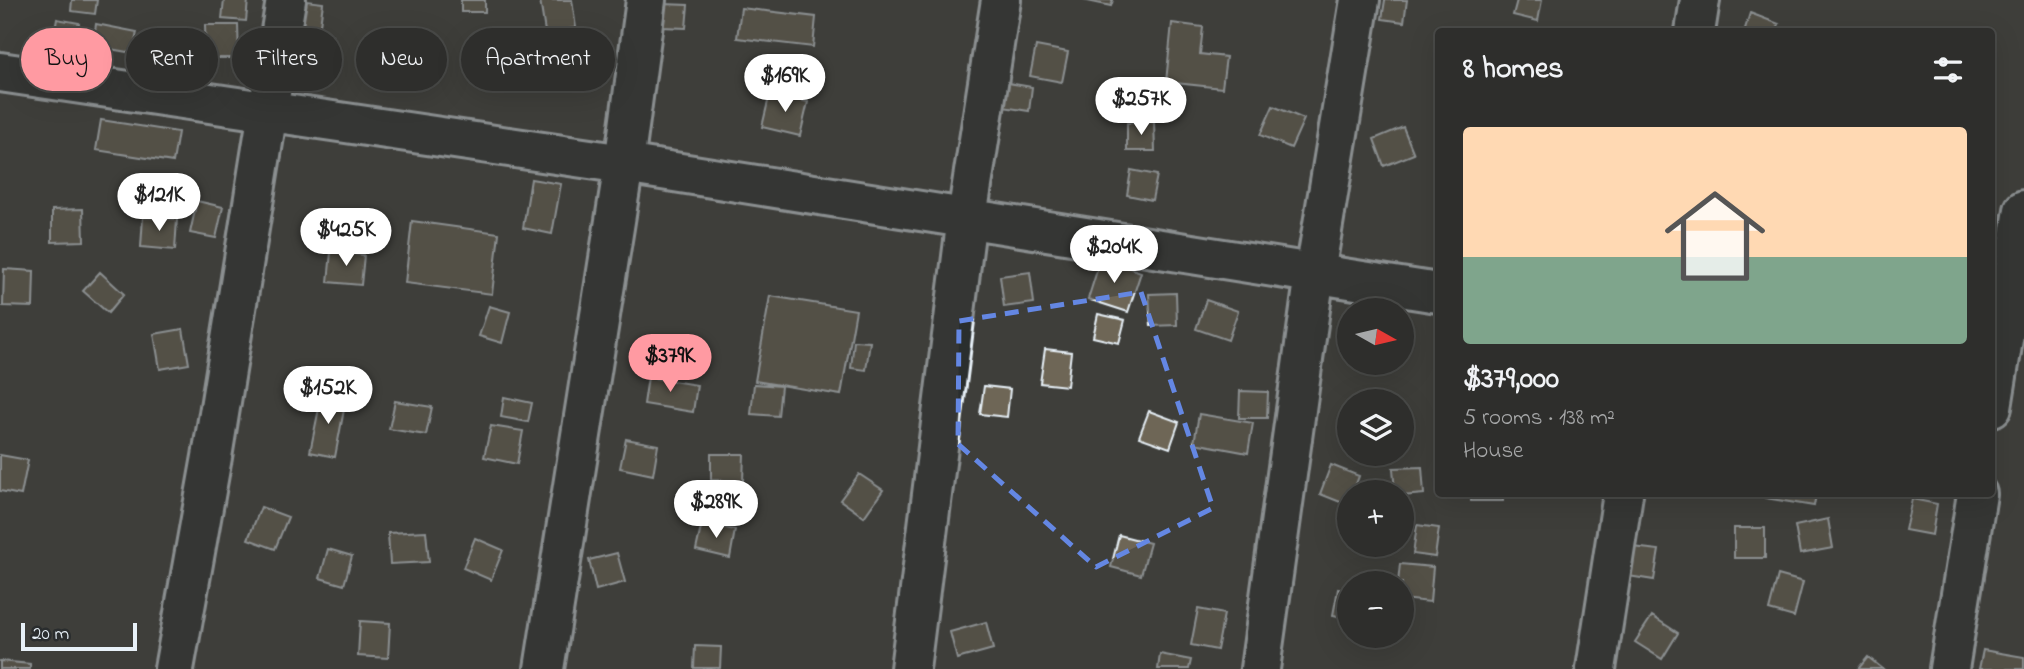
<!DOCTYPE html>
<meta charset="utf-8">
<style>
:root{--surface:#2e2e2c;--page:#363634;--text:#f1f3f6;--muted:#a7a8a9;--line:#494a48;--accent:#ff9aa2}
body{margin:0;font-family:"Indie Flower",sans-serif;background:var(--page);color:var(--text);height:100vh;display:flex;flex-direction:column;font-size:26px;white-space:nowrap}
*{box-sizing:border-box;margin:0}
p{font-size:23px;color:var(--muted)}
.icon{flex:none;width:38px;height:38px;fill:none;stroke:currentColor;stroke-width:2;stroke-linecap:round;stroke-linejoin:round}
.map{position:relative;flex:1;overflow:hidden}
.details{position:absolute;left:1435px;top:28px;width:560px;height:469px;display:flex;flex-direction:column;background:var(--surface);border-radius:7px;box-shadow:0 7px 28px #0002,0 0 0 2px var(--line)}
.details>*{flex:none}
.banner{position:absolute;left:21px;top:28px;width:665px;height:63px;display:flex;gap:14px}
.needle{width:46px;rotate:98deg}
.fabs{position:absolute;left:1337px;top:298px;display:grid;gap:14px}
.fabs a{display:grid;place-items:center;width:77px;height:77px;border-radius:50%;background:var(--surface);box-shadow:0 7px 28px #0002,0 0 0 2px var(--line);font-size:35px}
.scale{position:absolute;left:21px;bottom:18px;width:116px;box-sizing:border-box;padding-left:7px;border:4px solid #e8f1f8;border-top:0;font-size:19px;line-height:24px;white-space:nowrap;color:#e8f1f8;-webkit-text-stroke:5px #2a2d2e;paint-order:stroke}
.price{position:absolute;translate:-50% -60px;padding:0 16px;border-radius:24px;background:#fff;color:#222;font-size:23px;line-height:46px;filter:drop-shadow(0 2px 4px #0008)}
.price::after{content:'';position:absolute;left:50%;top:42px;width:21px;height:16px;margin-left:-10px;background:inherit;clip-path:polygon(0 0,100% 0,50% 100%)}
.price.active{background:var(--accent);color:#111}
ul{padding:0;list-style:none}
li{display:grid;align-content:center;gap:14px;height:371px;padding:0 28px}
li+li{border-top:2px solid var(--line)}
li span{display:grid;place-items:center;height:217px;border-radius:7px;color:#555}
li>.icon{margin-inline-start:auto}
span .icon{width:126px;height:126px;fill:#fffc;stroke-width:1}
li b{font-size:30px}
h2{display:flex;justify-content:space-between;align-items:center;height:84px;padding:0 28px;font-size:30px}
.tag{padding:0 24px;border-radius:32px;background:var(--surface);box-shadow:0 7px 28px #0002,0 0 0 2px var(--line);font-size:24px;line-height:63px}
.tag.active{background:var(--accent);color:#111}
.map>svg:first-child{display:block}
</style>
<div class="map">
<svg width="2024" height="669" viewBox="0 0 2024 669">
<rect width="100%" height="100%" fill="#3e3e3a"/>
<filter id="ink" filterUnits="userSpaceOnUse"><feTurbulence type="fractalNoise" baseFrequency=".0143" numOctaves="2"/><feDisplacementMap in="SourceGraphic" scale="14" xChannelSelector="R" yChannelSelector="G"/><feConvolveMatrix kernelMatrix="1 2 1 2 8 2 1 2 1" color-interpolation-filters="sRGB"/></filter>
<g filter="url(#ink)">
<path fill="#6e6656" stroke="#e8f1f8" stroke-width="2" d="M 72,0 L 97,0 L 95,14 L 71,11 Z
M 224,0 L 248,0 L 246,21 L 222,19 Z
M 299,0 L 323,3 L 319,32 L 294,28 Z
M 461,0 L 485,0 L 485,12 L 461,12 Z
M 540,0 L 572,0 L 576,28 L 545,32 Z
M 1083,0 L 1113,0 L 1111,6 Z
M 1385,0 L 1407,0 L 1404,22 L 1382,19 Z
M 1517,0 L 1542,0 L 1538,21 L 1513,15 Z
M 663,4 L 688,5 L 686,28 L 662,27 Z
M 741,8 L 816,17 L 813,47 L 737,38 Z
M 1750,13 L 1779,24 L 1776,32 L 1744,32 Z
M 57,19 L 79,23 L 75,44 L 53,41 Z
M 1172,23 L 1203,27 L 1200,54 L 1226,57 L 1222,88 L 1166,82 Z
M 96,24 L 137,32 L 133,53 L 93,46 Z
M 205,25 L 238,25 L 239,58 L 206,58 Z
M 332,36 L 333,69 L 301,69 L 301,37 Z
M 1036,46 L 1068,52 L 1062,82 L 1030,76 Z
M 1008,83 L 1032,87 L 1029,111 L 1003,107 Z
M 770,93 L 808,102 L 800,136 L 762,127 Z
M 1273,106 L 1304,119 L 1291,148 L 1260,135 Z
M 101,120 L 178,132 L 173,162 L 96,150 Z
M 1154,122 L 1155,151 L 1127,151 L 1127,123 Z
M 1403,127 L 1414,154 L 1384,166 L 1374,139 Z
M 1131,170 L 1157,175 L 1152,200 L 1127,195 Z
M 531,179 L 561,184 L 552,234 L 523,228 Z
M 197,201 L 223,207 L 216,238 L 190,233 Z
M 83,209 L 84,241 L 52,242 L 52,210 Z
M 143,217 L 177,219 L 175,250 L 141,247 Z
M 412,221 L 499,233 L 492,294 L 405,283 Z
M 331,252 L 364,255 L 361,285 L 328,282 Z
M 1101,258 L 1141,272 L 1128,312 L 1088,299 Z
M 4,269 L 34,271 L 33,307 L 3,306 Z
M 100,272 L 124,294 L 108,313 L 83,291 Z
M 1030,272 L 1034,303 L 1004,307 L 1000,276 Z
M 1176,293 L 1177,325 L 1151,326 L 1149,294 Z
M 770,296 L 856,310 L 841,395 L 755,381 Z
M 1206,300 L 1238,311 L 1228,340 L 1196,329 Z
M 489,306 L 510,312 L 502,343 L 479,336 Z
M 1098,314 L 1125,320 L 1119,343 L 1093,337 Z
M 183,329 L 189,364 L 160,369 L 154,334 Z
M 854,341 L 870,342 L 866,370 L 851,368 Z
M 1045,349 L 1071,352 L 1067,386 L 1040,383 Z
M 648,377 L 697,385 L 693,412 L 644,404 Z
M 754,384 L 781,386 L 778,416 L 751,414 Z
M 984,386 L 1010,389 L 1007,417 L 980,414 Z
M 1240,391 L 1268,392 L 1267,418 L 1239,418 Z
M 322,394 L 346,399 L 335,457 L 310,452 Z
M 504,397 L 532,403 L 528,422 L 501,417 Z
M 395,401 L 432,407 L 426,435 L 389,429 Z
M 1149,411 L 1179,422 L 1170,448 L 1139,437 Z
M 1199,414 L 1253,423 L 1248,453 L 1194,443 Z
M 491,426 L 523,431 L 517,464 L 484,457 Z
M 626,439 L 658,445 L 653,475 L 620,468 Z
M 711,454 L 744,454 L 743,481 L 711,480 Z
M 0,455 L 28,460 L 21,495 L 0,491 Z
M 1331,465 L 1359,476 L 1353,492 L 1349,492 L 1348,505 L 1320,494 Z
M 1422,467 L 1424,494 L 1402,496 L 1402,492 L 1395,492 L 1393,468 Z
M 859,474 L 883,490 L 864,517 L 840,500 Z
M 1471,494 L 1503,494 L 1503,501 L 1471,501 Z
M 1766,494 L 1816,494 L 1814,506 L 1765,498 Z
M 1912,499 L 1937,504 L 1932,535 L 1905,530 Z
M 261,507 L 288,517 L 275,549 L 248,539 Z
M 1828,519 L 1833,548 L 1800,554 L 1795,526 Z
M 702,523 L 735,530 L 730,558 L 696,550 Z
M 1417,525 L 1439,528 L 1435,557 L 1413,554 Z
M 1734,528 L 1765,528 L 1765,558 L 1734,558 Z
M 426,531 L 429,562 L 390,564 L 388,533 Z
M 1119,535 L 1150,543 L 1141,575 L 1111,567 Z
M 475,538 L 503,550 L 491,580 L 463,568 Z
M 1633,547 L 1659,550 L 1654,580 L 1628,576 Z
M 328,549 L 352,556 L 344,585 L 320,578 Z
M 617,553 L 625,582 L 596,590 L 589,560 Z
M 1400,564 L 1433,567 L 1430,602 L 1402,599 L 1402,583 L 1398,583 Z
M 1778,575 L 1803,582 L 1794,617 L 1769,610 Z
M 1338,589 L 1349,591 L 1349,618 L 1333,615 Z
M 1198,609 L 1224,614 L 1217,650 L 1191,645 Z
M 1652,616 L 1678,633 L 1662,659 L 1635,642 Z
M 360,621 L 390,623 L 388,658 L 358,656 Z
M 986,622 L 993,649 L 957,659 L 950,632 Z
M 695,646 L 721,647 L 720,668 L 694,668 Z
M 1983,650 L 2024,657 L 2024,669 L 1979,669 Z
M 1160,654 L 1191,660 L 1189,669 L 1158,669 Z
M 1868,657 L 1883,669 L 1858,669 Z
M 0,661 L 30,664 L 30,669 L 0,669 Z"/>
<g fill="none" stroke-linecap="round" stroke-linejoin="round">
<g stroke="#e8f1f8" stroke-width="44">
<path id="minor" d="M 1695,32 L 1700,0
M 0,72 L 624,164 L 1438,293
M 1992,407 L 2024,210
M 174,669 L 212,457 L 286,0
M 544,669 L 624,164 L 646,0
M 910,669 L 967,217 L 1001,0
M 1260,669 L 1315,273 L 1360,0
M 1596,669 L 1623,494
M 1949,669 L 1977,494"/>
</g>
<use href="#minor" stroke="#2a2d2e" stroke-width="38"/>
</g>
</g>
<path d="M0 0H2024V669H0ZM 1141,292 L 1213,508 L 1096,567 L 958,444 L 959,321 Z" fill="#3e3e3a" fill-opacity=".55" fill-rule="evenodd"/>
<path fill="none" stroke="#6487e3" stroke-width="5" stroke-dasharray="14 9" stroke-linejoin="round" d="M 1141,292 L 1213,508 L 1096,567 L 958,444 L 959,321 Z"/>
</svg>
<div class="fabs">
<a><svg class="needle" viewBox="-14 -14 28 28"><path d="M0-13l5 13h-10z" fill="#e53935"/><path d="M0 13l5-13h-10z" fill="#a7a8a9"/></svg></a>
<a><svg class="icon" aria-label="layers" viewBox="0 0 24 24"><path d="M12 4l9 5-9 5-9-5zM3 14l9 5 9-5"/></svg></a>
<a>+</a>
<a>−</a>
</div>
<div class="scale">20 m</div>
<b class="price" style="left:785px;top:114px">$169K</b>
<b class="price" style="left:1141px;top:137px">$257K</b>
<b class="price" style="left:159px;top:233px">$121K</b>
<b class="price" style="left:346px;top:268px">$425K</b>
<b class="price" style="left:1114px;top:285px">$204K</b>
<b class="price active" style="left:670px;top:394px">$379K</b>
<b class="price" style="left:328px;top:426px">$152K</b>
<b class="price" style="left:716px;top:540px">$289K</b>
<div class="banner">
<a class="tag active">Buy</a>
<a class="tag">Rent</a>
<a class="tag">Filters</a>
<a class="tag">New</a>
<a class="tag">Apartment</a>
</div>
<section class="details">
<h2>8 homes<svg class="icon" aria-label="filters" viewBox="0 0 24 24"><path d="M4 7h16M4 17h16"/><circle cx="9" cy="7" r="2"/><circle cx="15" cy="17" r="2"/></svg></h2>
<ul>
<li><span style="background:linear-gradient(#ffd9b3 60%,#7fa58c 0)"><svg class="icon" aria-label="home" viewBox="0 0 24 24"><path d="M3 11l9-7 9 7M6 9v11h12V9"/></svg></span><div><b>$379,000</b><p>5 rooms · 138 m²</p><p>House</p></div></li>
</ul>
</section>
</div>
